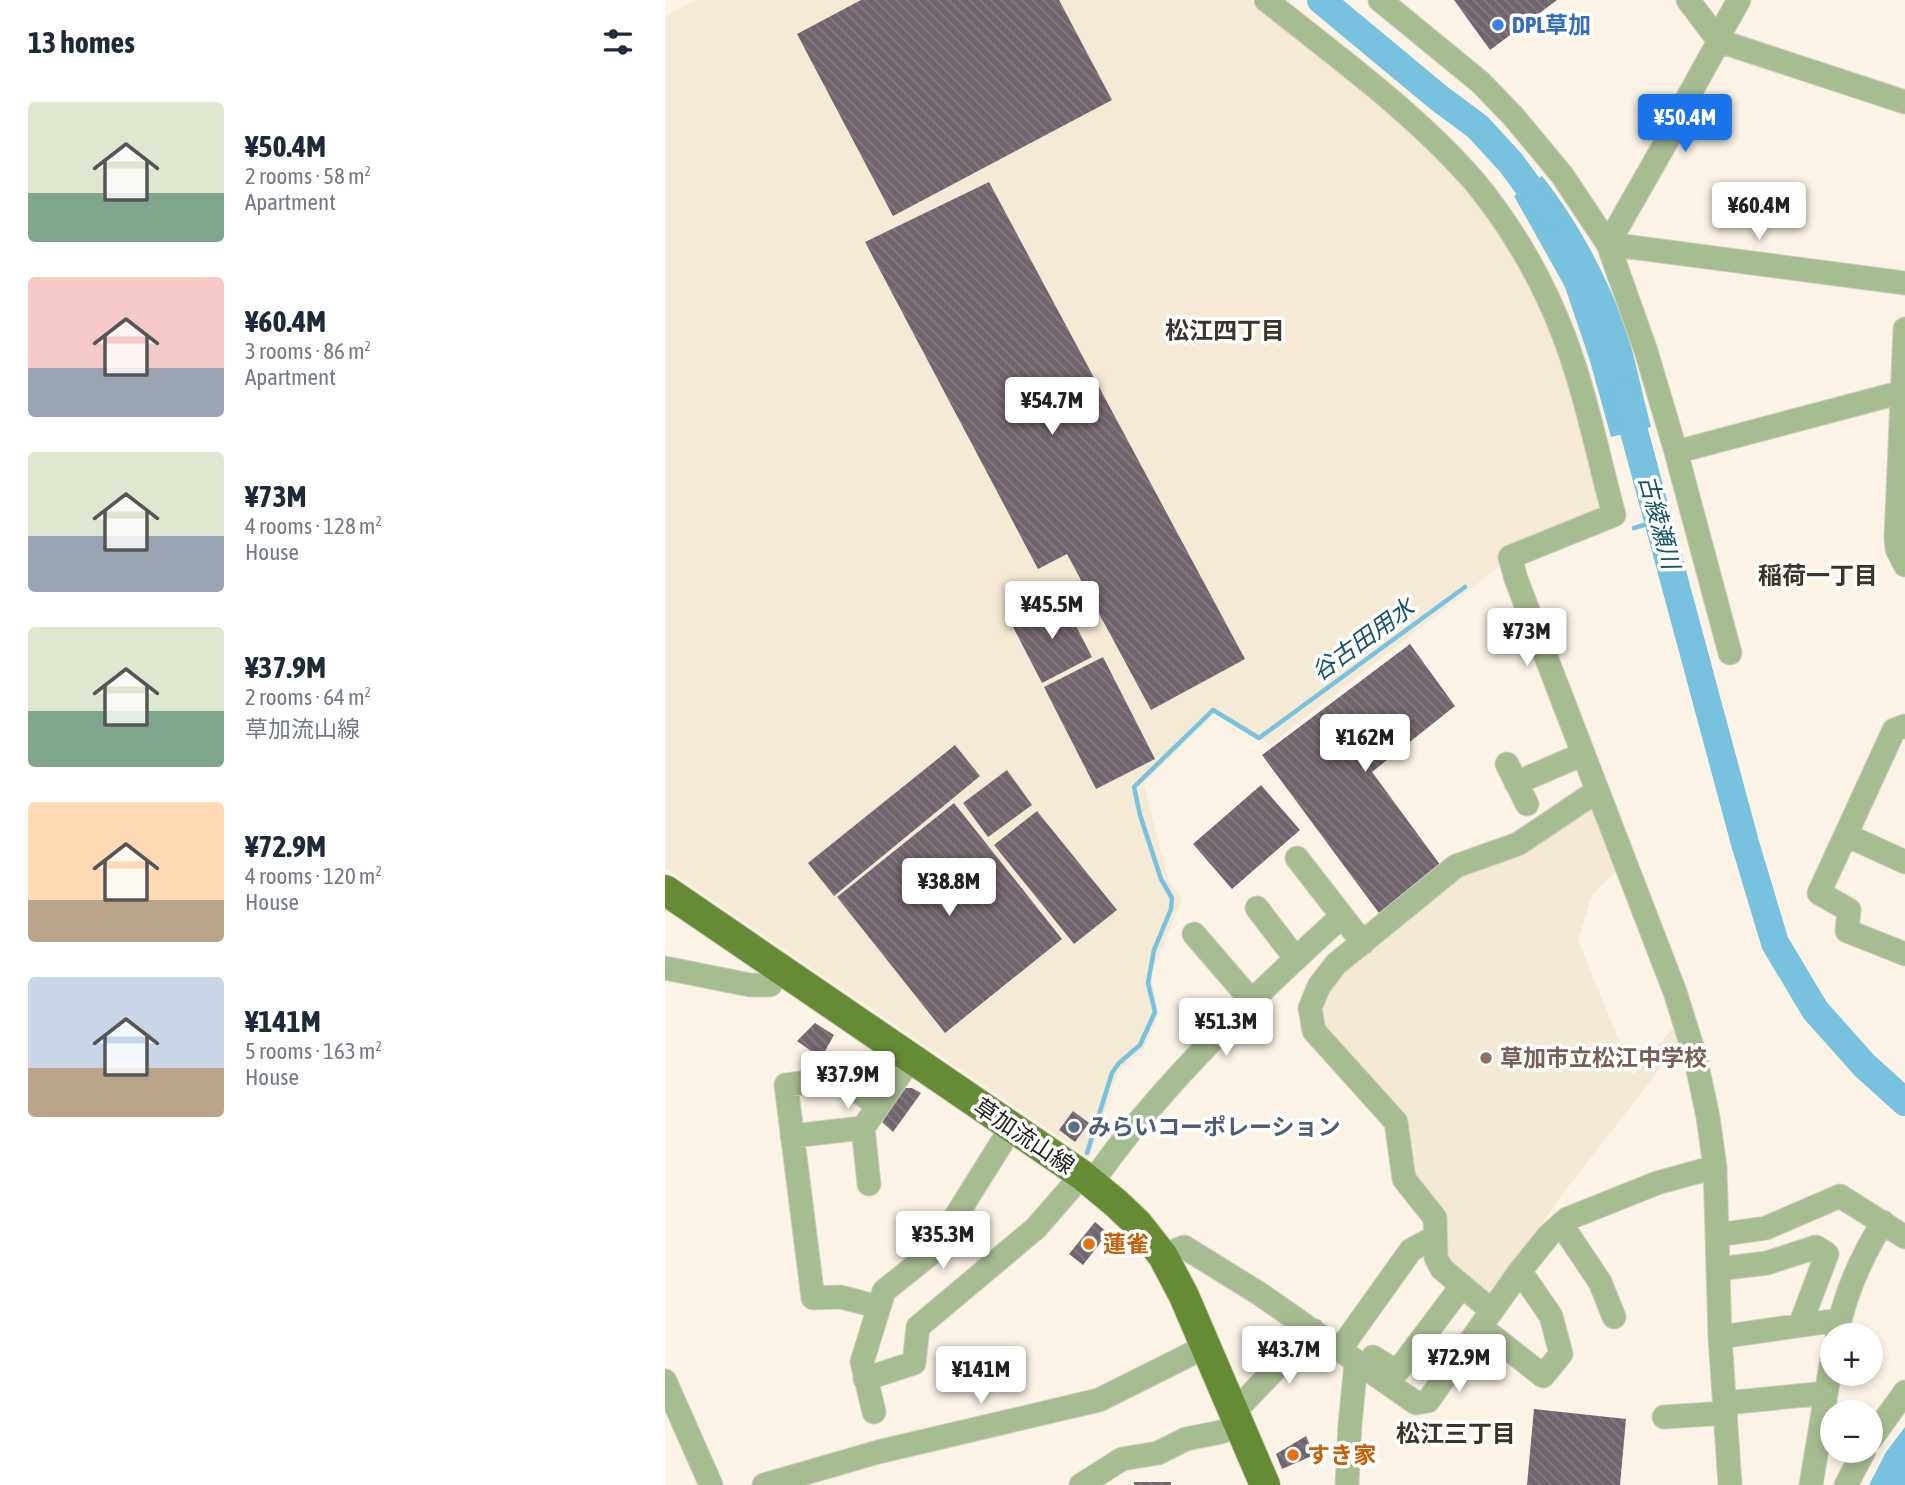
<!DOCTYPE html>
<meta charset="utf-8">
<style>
:root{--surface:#fff;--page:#f2f2f3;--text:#1f2937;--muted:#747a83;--accent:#1a73e8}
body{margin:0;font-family:"Asap Condensed","Noto Sans JP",sans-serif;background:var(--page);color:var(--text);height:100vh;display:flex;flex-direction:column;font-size:26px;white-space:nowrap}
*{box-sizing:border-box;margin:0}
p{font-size:23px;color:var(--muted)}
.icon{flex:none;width:38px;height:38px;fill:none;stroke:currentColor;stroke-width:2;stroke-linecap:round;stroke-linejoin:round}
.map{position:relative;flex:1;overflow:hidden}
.side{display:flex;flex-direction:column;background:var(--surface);width:665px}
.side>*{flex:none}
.fabs{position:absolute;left:1155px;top:1323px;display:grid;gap:14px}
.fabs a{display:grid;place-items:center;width:63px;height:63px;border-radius:50%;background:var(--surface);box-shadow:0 4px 10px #0003;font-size:35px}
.price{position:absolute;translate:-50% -60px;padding:0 16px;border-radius:7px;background:#fff;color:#222;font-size:23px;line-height:46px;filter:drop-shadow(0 2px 4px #0008)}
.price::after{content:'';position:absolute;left:50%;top:42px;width:21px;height:16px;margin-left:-10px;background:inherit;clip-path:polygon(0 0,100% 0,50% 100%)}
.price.on{background:var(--accent);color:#fff}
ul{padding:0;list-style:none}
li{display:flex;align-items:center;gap:21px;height:175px;padding:0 28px}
li span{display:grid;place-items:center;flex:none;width:196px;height:140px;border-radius:7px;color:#555}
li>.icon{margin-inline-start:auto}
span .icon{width:84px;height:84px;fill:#fffc;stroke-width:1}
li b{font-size:30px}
h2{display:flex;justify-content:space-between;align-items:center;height:84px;padding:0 28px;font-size:30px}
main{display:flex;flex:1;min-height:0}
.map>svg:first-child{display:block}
</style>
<main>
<section class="side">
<h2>13 homes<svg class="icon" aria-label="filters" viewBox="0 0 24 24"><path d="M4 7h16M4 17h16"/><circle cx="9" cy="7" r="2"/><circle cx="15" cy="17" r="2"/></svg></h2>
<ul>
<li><span style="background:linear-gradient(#dfe7d0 65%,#7fa58c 0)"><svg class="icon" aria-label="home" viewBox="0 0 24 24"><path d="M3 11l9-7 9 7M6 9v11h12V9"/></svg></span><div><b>¥50.4M</b><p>2 rooms · 58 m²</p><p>Apartment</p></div></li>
<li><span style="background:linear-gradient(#f6c9c9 65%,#9aa5b1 0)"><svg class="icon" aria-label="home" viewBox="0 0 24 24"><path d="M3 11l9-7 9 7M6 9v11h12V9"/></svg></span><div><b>¥60.4M</b><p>3 rooms · 86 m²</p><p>Apartment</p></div></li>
<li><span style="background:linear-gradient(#dfe7d0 60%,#9aa5b1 0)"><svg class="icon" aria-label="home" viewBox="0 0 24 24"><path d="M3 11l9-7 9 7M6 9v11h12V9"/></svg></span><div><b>¥73M</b><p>4 rooms · 128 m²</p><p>House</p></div></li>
<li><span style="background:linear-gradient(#dfe7d0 60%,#7fa58c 0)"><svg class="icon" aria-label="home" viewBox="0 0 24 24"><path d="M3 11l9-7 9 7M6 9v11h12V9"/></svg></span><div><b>¥37.9M</b><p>2 rooms · 64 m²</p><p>草加流山線</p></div></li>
<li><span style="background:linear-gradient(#ffd9b3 70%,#b9a48a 0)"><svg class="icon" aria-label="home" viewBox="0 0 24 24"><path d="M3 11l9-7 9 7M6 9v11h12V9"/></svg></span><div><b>¥72.9M</b><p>4 rooms · 120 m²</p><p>House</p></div></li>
<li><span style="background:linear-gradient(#c9d6e8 65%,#b9a48a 0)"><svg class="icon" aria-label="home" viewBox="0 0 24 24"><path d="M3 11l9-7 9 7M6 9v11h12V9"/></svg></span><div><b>¥141M</b><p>5 rooms · 163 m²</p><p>House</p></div></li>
</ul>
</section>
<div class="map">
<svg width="1240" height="1485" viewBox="0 0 1240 1485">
<defs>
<pattern id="building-back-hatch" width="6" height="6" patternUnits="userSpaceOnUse" patternTransform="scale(1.75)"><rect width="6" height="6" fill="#71656d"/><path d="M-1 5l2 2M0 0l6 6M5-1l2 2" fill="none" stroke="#847b80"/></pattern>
</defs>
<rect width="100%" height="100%" fill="#fbf4e6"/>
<path fill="#f4ead5" d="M 31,0 L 585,0 L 768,147 L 842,242 L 878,304 L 901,359 L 939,510 L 834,552 L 835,566 L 605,745 L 551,713 L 479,783 L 503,880 L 517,899 L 486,975 L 493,1016 L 479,1048 L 453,1072 L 425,1158 L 0,868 L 0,16 Z"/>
<path fill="#f3e9d4" d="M 925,807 L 932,811 L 954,868 L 927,895 L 913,940 L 968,1075 L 1012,1023 L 1017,1041 L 899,1192 L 828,1292 L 813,1294 L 780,1260 L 744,1179 L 738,1123 L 655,1027 L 656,995 L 664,984 L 787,877 Z"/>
<path fill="#78c1df" d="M 877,176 C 913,222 940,272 960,327 C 971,359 977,394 986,427 L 946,437 L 925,361 L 900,287 L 849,196 Z
M 1240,1427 L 1240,1485 L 1204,1485 L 1221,1452 Z"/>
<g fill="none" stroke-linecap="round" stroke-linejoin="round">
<path stroke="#78c1df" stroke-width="4.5" d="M 969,528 L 993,521
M 422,1153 L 447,1073 L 454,1063 L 475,1045 L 490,1012 L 483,983 L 489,950 L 506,909 L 507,898 L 496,879 L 475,815 L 469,787 L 548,710 L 594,738 L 800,587"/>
<path stroke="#78c1df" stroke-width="28" d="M 656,0 L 774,98 L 813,127 L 846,163 L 884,215
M 959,394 L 1080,843 L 1110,943 L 1150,1010 L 1199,1065 L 1240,1102"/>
</g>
<path fill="url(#building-back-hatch)" d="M 196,0 L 394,0 L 447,100 L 228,216 L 132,34 Z
M 789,0 L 892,0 L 825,50 Z
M 324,182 L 580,659 L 486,710 L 402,554 L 373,569 L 200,242 Z
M 397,599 L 427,657 L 377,683 L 347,625 Z
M 745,644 L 790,706 L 707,772 L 776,866 L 714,913 L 597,755 Z
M 438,657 L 490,759 L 431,789 L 379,687 Z
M 290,745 L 315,776 L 169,896 L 143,863 Z
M 342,770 L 367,805 L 323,837 L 298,803 Z
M 596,785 L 635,830 L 567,889 L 528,844 Z
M 289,803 L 397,939 L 280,1033 L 172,897 Z
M 372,811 L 452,910 L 409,944 L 329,845 Z
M 150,1023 L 169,1035 L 156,1058 L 132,1041 Z
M 239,1088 L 247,1088 L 256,1093 L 228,1132 L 217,1122 Z
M 408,1111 L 424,1123 L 410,1142 L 394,1130 Z
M 430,1222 L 443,1233 L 418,1265 L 404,1254 Z
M 869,1409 L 961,1419 L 955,1485 L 862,1485 Z
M 641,1436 L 649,1455 L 617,1469 L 611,1454 Z
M 469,1482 L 506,1482 L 506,1485 L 469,1485 Z"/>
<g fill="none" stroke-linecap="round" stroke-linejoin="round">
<g stroke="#d4cec2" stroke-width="25">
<path id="minor" d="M 601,0 C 671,56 750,113 809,181 C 847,227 878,281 899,336 C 921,394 933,456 949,515 L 845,557 L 851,579 L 1010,992 L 1030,1056 L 1043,1117 L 1050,1167 L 1055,1337 L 1065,1485
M 715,0 L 815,82 L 848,116 L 897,175 L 943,244 L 981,351 L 1011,452 L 1065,653
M 1023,0 L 1054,41 L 1240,102
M 1052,39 L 1074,0
M 1054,41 L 1017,108 L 1012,123 L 943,244 L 1240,283
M 1240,329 L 1231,537 L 1232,549 L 1240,565
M 1011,452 L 1237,392
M 1240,726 L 1229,730 L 1154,893 L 1184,910 L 1182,931 L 1240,954
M 842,764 L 862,804
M 851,783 L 918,754
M 1181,835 L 1240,862
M 632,858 L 698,943
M 592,908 L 631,959
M 529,934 L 586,1000
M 0,968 L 85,985 L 105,985 L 116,969
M 213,1106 L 176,1078 L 121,1085 L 148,1298 L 176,1297 L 214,1307
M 127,1136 L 198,1128
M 427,1182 C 443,1161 458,1139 476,1119 C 537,1046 606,981 676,917
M 204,1184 L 198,1128 L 245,1060
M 896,1224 L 935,1282 L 949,1317
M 1052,1235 L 1101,1228 L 1175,1196 L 1240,1237
M 498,1256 L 519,1247 L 595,1294 L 751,1403 L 763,1401 L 855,1271 L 884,1235 L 902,1219 L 992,1183 L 1050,1167
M 1053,1269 L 1102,1263 L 1151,1247 L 1162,1254 L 1135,1325
M 826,1310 L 777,1269 L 771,1258 L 770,1218 L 739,1179 L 731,1122 L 649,1031 L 645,1008 L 654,986 L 671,964 L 791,866 L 853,844 L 932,791
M 816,1327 L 878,1376 L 896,1354 L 886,1316 L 855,1271
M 1172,1335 C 1179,1295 1197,1256 1218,1222
M 1055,1337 L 1174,1320
M 676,1348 L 746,1250 L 770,1237
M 708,1357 L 732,1372 L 796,1287
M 200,1379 L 249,1363 L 253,1327 L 371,1228 L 417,1175
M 0,1381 L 46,1485
M 1061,1403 L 1161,1393
M 209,1412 L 197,1362 L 219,1291 L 269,1251 L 346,1128
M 569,1412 L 648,1330
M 999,1417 L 1061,1413
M 1206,1439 L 1240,1392
M 99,1485 L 213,1452 L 434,1400 L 542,1346
M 416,1485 L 457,1459 L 493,1453 L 521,1439 L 556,1432 L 575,1425
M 682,1485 L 685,1424 L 691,1363
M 1146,1485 L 1167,1358
M 1181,1485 L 1199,1451"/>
</g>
<g stroke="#d4cec2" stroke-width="32">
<path id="major" d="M 0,890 L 417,1175 L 452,1204 L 472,1223 L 498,1256 L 519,1296 L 600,1485"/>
</g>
<use href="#minor" stroke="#a6bc91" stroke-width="23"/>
<use href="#major" stroke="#658b35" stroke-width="30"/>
</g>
<circle fill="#3f7fe0" stroke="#fff" stroke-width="2.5" cx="833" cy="25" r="7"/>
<circle fill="#8d6e63" stroke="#fff" stroke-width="2.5" cx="821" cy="1058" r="7"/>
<circle fill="#5c6f8a" stroke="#fff" stroke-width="2.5" cx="409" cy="1127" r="7"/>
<g fill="#e8710a" stroke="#fff" stroke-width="2.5">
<circle cx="424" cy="1244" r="7"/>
<circle cx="628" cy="1455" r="7"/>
</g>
<g text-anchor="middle" stroke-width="7" stroke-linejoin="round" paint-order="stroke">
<g font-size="23" font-weight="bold" fill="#366cbe" stroke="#fff" text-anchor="start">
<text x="847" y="33">DPL草加</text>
</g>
<g font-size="23" font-weight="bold" fill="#785e54" stroke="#fff" text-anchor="start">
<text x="835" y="1066">草加市立松江中学校</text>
</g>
<g font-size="23" font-weight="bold" fill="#4e5e75" stroke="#fff" text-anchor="start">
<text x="423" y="1135">みらいコーポレーション</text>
</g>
<g font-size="23" fill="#24211d" stroke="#fff">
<text transform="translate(359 1136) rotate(34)" y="8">草加流山線</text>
</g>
<g font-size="23" font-weight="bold" fill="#c56008" stroke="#fff" text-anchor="start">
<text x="438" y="1252">蓮雀</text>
<text x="642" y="1463">すき家</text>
</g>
<g font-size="24" font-weight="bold" fill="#3a342a" stroke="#fff">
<text x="560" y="339">松江四丁目</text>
<text x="1153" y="584">稲荷一丁目</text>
<text x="791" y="1442">松江三丁目</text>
</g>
<g font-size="24" font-style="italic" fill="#175368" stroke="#fff">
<text transform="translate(994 522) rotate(75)" y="8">古綾瀬川</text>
<text transform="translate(698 640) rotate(-36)" y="8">谷古田用水</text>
</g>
</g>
</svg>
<div class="fabs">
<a>+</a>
<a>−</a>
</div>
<b class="price on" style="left:1020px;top:154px">¥50.4M</b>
<b class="price" style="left:1094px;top:242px">¥60.4M</b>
<b class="price" style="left:387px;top:437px">¥54.7M</b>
<b class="price" style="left:387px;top:641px">¥45.5M</b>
<b class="price" style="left:862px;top:668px">¥73M</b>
<b class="price" style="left:700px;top:774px">¥162M</b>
<b class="price" style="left:284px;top:918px">¥38.8M</b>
<b class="price" style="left:561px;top:1058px">¥51.3M</b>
<b class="price" style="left:183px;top:1111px">¥37.9M</b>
<b class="price" style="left:278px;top:1271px">¥35.3M</b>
<b class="price" style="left:624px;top:1386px">¥43.7M</b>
<b class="price" style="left:794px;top:1394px">¥72.9M</b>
<b class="price" style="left:316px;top:1406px">¥141M</b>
</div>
</main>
